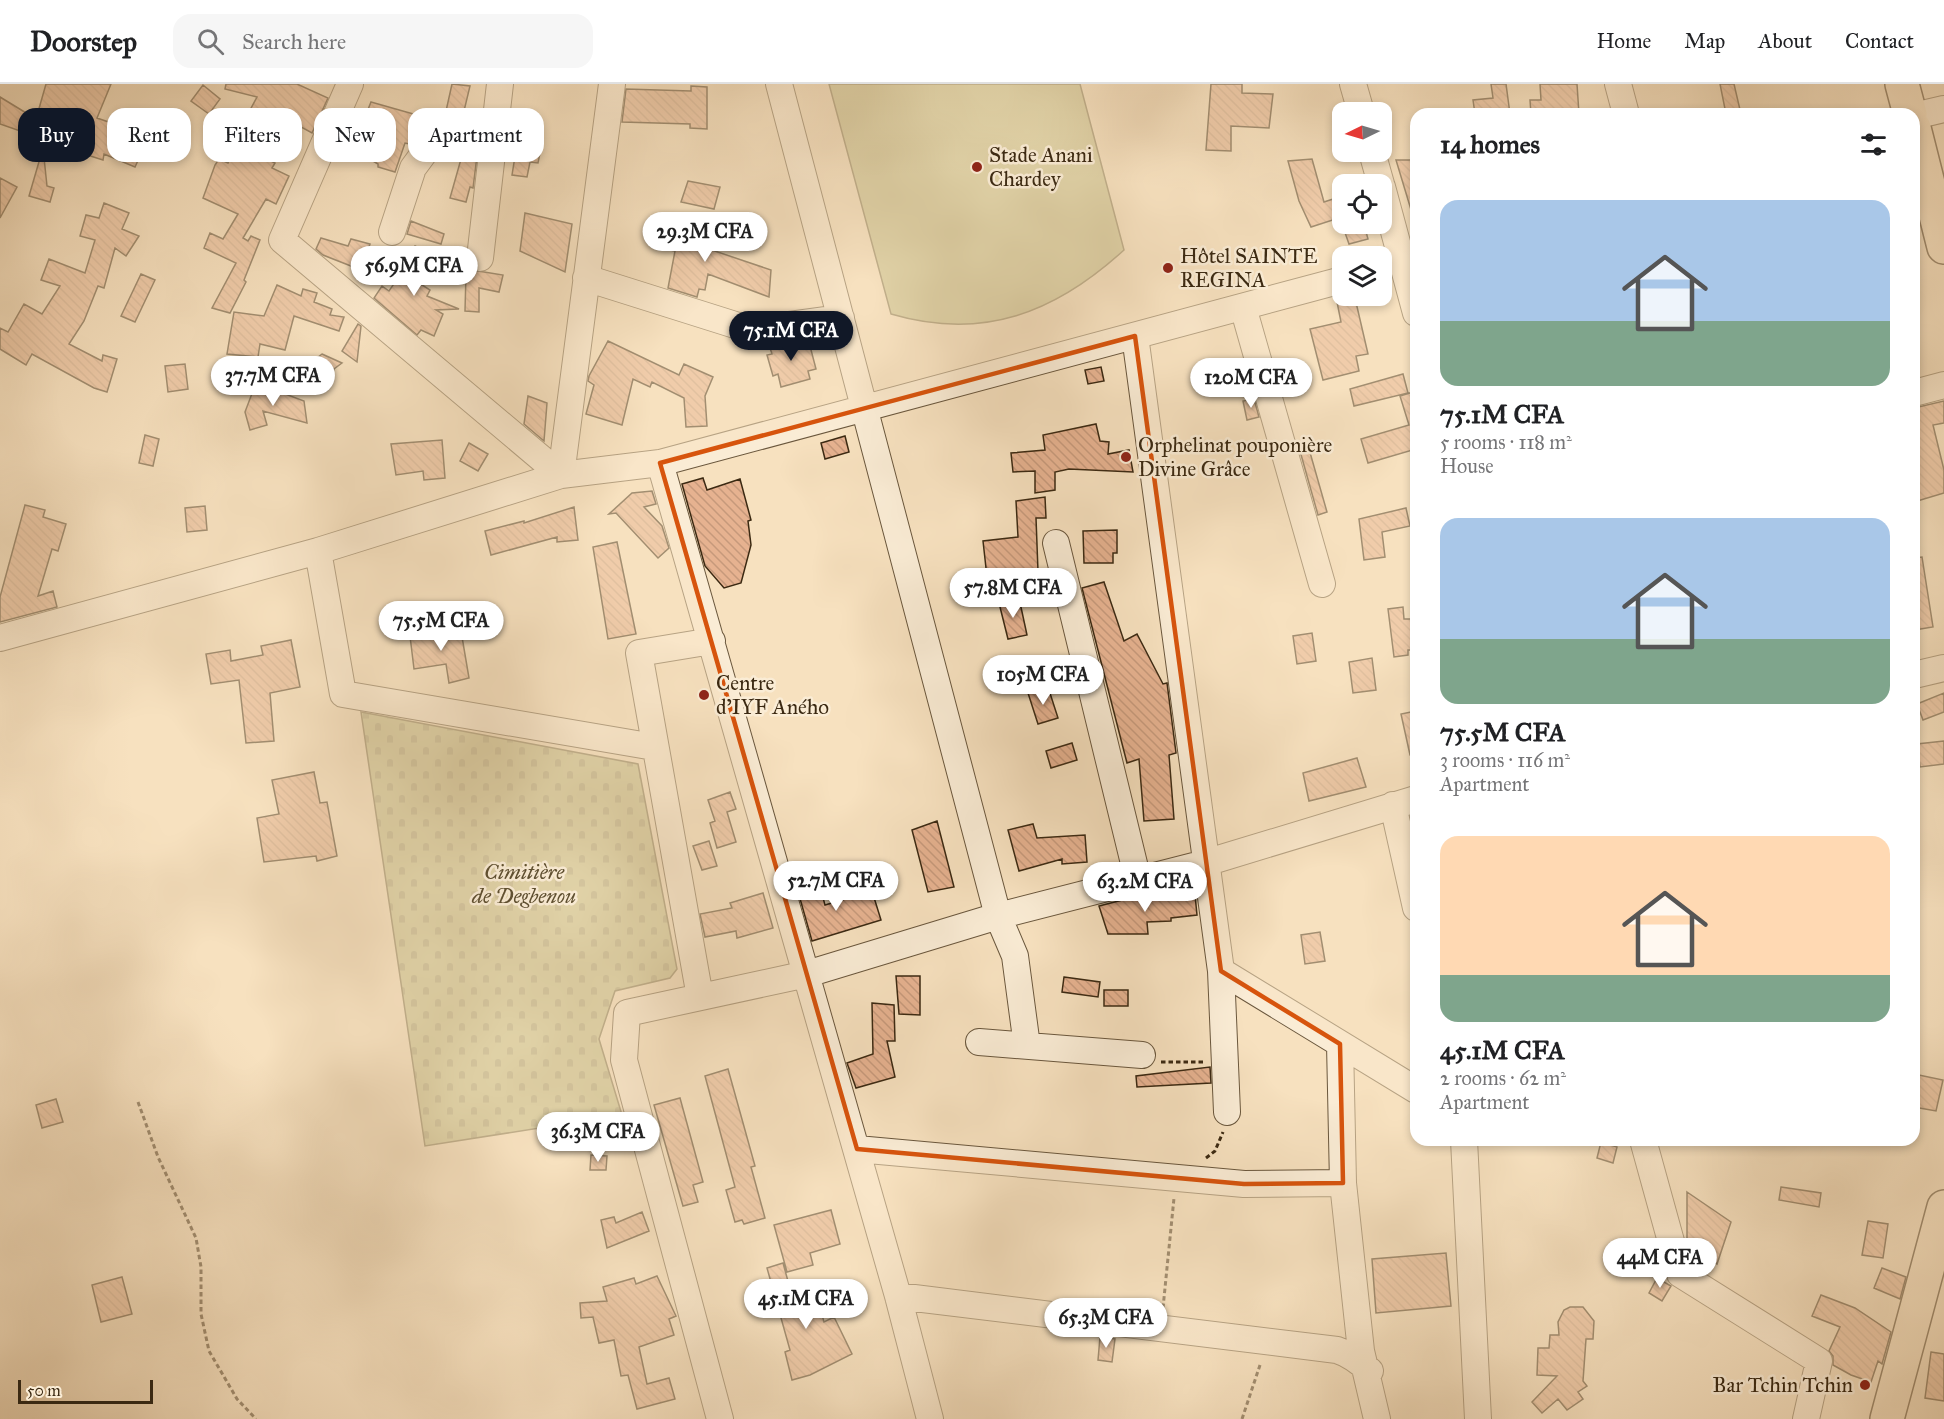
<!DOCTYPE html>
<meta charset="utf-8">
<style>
:root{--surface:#fff;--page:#f6f6f6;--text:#202124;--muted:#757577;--line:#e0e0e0;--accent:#111827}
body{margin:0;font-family:"IM FELL Great Primer",serif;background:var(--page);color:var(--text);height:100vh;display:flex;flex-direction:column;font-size:22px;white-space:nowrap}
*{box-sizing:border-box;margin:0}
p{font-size:20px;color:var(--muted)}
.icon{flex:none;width:33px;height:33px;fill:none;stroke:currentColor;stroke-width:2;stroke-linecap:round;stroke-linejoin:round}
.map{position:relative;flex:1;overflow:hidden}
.sheet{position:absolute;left:1410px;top:24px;width:510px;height:1038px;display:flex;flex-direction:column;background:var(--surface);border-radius:18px;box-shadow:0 3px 9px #0003}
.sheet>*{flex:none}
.top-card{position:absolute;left:18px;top:24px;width:570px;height:54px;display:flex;gap:12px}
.needle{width:39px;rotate:265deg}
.controls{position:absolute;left:1332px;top:18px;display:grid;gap:12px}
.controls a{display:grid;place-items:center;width:60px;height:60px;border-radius:12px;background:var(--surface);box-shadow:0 3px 9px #0003;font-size:30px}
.scale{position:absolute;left:18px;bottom:15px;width:135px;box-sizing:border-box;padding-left:6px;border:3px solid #3b2912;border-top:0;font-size:16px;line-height:21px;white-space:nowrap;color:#3b2912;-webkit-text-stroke:4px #faecd5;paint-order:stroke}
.price{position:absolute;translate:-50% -51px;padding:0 14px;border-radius:21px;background:#fff;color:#222;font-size:20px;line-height:39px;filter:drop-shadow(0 2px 3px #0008)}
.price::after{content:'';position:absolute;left:50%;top:36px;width:18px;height:14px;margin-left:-9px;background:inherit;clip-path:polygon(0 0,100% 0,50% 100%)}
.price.on{background:var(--accent);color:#fff}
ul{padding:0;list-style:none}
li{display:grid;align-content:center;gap:12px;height:318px;padding:0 30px}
li span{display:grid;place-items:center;height:186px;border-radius:18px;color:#555}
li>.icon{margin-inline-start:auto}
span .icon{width:108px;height:108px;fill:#fffc;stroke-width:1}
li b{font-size:26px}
h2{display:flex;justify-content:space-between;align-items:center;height:72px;padding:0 30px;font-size:26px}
.pill{padding:0 21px;border-radius:18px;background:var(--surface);box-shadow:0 3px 9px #0003;font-size:21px;line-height:54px}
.pill.on{background:var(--accent);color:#fff}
header{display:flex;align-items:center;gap:36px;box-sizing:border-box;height:84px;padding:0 30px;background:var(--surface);border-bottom:2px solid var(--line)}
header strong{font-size:28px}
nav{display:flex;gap:33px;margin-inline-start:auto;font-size:21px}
.search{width:420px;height:54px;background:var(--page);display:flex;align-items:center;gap:15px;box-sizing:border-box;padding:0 21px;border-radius:18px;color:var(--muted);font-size:22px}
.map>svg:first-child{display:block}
</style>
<header>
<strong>Doorstep</strong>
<div class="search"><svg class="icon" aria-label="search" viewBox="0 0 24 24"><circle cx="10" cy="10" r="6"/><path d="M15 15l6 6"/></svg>Search here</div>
<nav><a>Home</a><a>Map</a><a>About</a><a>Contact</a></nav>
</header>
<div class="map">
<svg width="1944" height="1335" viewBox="0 0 1944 1335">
<defs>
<pattern id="cemetery-stones" width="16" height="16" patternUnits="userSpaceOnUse" patternTransform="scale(1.5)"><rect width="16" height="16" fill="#c5c08c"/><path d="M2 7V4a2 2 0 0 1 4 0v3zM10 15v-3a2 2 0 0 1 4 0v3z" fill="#aaa578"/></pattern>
<pattern id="building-back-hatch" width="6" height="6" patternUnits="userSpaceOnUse" patternTransform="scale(1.5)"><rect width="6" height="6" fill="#e6b290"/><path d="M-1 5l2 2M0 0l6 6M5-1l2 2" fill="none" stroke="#c6997b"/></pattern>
</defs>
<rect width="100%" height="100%" fill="#f7e1bf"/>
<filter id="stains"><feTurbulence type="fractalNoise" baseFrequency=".00333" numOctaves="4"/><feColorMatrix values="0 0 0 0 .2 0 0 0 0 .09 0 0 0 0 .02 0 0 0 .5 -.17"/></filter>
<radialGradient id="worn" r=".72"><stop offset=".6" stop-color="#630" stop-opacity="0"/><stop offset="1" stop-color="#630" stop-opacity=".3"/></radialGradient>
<path fill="url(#cemetery-stones)" stroke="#80744f" stroke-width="1.5" d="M 361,628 L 638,680 L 677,885 L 670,894 L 615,907 L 599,955 L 622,1031 L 425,1062 Z"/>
<path fill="#c5c08c" stroke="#80744f" stroke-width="1.5" d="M 829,0 L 1080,0 L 1124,166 C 1055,229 983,257 891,230 Z"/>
<path fill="url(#building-back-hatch)" stroke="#3b2912" stroke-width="1.5" d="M 46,0 L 111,0 L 97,34 L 149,52 L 135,83 L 104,70 L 103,76 L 84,70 L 91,44 L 61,34 L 52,58 L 0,40 L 0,13 L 36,35 Z
M 226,0 L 297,0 L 328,14 L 312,49 L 272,27 L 266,38 L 249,28 L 257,13 L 225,5 Z
M 452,0 L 470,2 L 464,27 L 446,27 Z
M 1211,0 L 1242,0 L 1242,9 L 1273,10 L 1269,44 L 1231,42 L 1231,67 L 1206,66 Z
M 1491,0 L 1506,0 L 1510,30 L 1475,30 L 1473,16 L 1493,14 Z
M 1540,0 L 1577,0 L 1579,30 L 1531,30 L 1530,16 L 1541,16 Z
M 1720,0 L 1734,0 L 1741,30 L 1726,30 Z
M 203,1 L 220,15 L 209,30 L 191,17 Z
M 691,2 L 707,3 L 707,45 L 690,44 L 690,40 L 622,38 L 626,5 L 691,7 Z
M 371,18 L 417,31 L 410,60 L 405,59 L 395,88 L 378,83 L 378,80 L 341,58 L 348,42 L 359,48 Z
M 517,60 L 541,64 L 538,79 L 530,78 L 527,93 L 512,91 Z
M 465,61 L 478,64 L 473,104 L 470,103 L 466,118 L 450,114 Z
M 43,64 L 47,102 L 54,104 L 50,118 L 29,112 Z
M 234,67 L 252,75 L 255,69 L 275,79 L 272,84 L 289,92 L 276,120 L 266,115 L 243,154 L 248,157 L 251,152 L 260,156 L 244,196 L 246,198 L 230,229 L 212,224 L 236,179 L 204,164 L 210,149 L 223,155 L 238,130 L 203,114 L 215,81 L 219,75 L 228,79 Z
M 1312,75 L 1324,118 L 1342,112 L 1342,133 L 1311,143 L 1299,117 L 1288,77 Z
M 1396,76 L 1416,76 L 1416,128 L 1412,129 Z
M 0,94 L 17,103 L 0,134 Z
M 688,97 L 720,103 L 714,125 L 681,118 Z
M 104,119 L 129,129 L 122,145 L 139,152 L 126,172 L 115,164 L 104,204 L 98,202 L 84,237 L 69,260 L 102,277 L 103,271 L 117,275 L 107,308 L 94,304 L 32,270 L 26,281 L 0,265 L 0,244 L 8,248 L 24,220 L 42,230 L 60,202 L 41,196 L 49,175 L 85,189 L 95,156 L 80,152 L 86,131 L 99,134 Z
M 525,129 L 572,140 L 565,188 L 520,167 Z
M 664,133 L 701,149 L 697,161 L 771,186 L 769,213 L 708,190 L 705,206 L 699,205 L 697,213 L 668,204 L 675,167 L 651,162 Z
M 411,137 L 444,150 L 441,160 L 407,150 Z
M 1342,140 L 1364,140 L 1368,155 L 1349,160 Z
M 321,154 L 348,162 L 351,155 L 370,160 L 361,186 L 323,171 L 316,165 Z
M 415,162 L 435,172 L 419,199 L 430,206 L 427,212 L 459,225 L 436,226 L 443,230 L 434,252 L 421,246 L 417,251 L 374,214 L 382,202 L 389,207 L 402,188 L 405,190 Z
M 454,166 L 466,166 L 466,179 L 472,186 L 503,191 L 499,208 L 479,204 L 479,228 L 465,227 L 466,189 L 454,189 Z
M 141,190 L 155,196 L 135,238 L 121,232 Z
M 277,201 L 301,212 L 303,205 L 317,209 L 314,218 L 332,225 L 330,231 L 344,233 L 339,247 L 294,232 L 285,266 L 260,260 L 258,273 L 227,270 L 234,228 L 264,232 Z
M 1355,214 L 1368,270 L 1356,272 L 1359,287 L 1323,296 L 1310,245 L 1341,238 L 1337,218 Z
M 358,240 L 361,242 L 357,278 L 342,267 Z
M 799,255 L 801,265 L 810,262 L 816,285 L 808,287 L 810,295 L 781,303 L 778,290 L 773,292 L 767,271 L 772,270 L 769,261 Z
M 608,257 L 679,291 L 684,280 L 713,293 L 705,312 L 707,342 L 686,343 L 684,314 L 652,298 L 650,303 L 633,295 L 622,341 L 586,330 L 594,301 L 588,297 L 589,292 Z
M 322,270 L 342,279 L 334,285 L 332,291 L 304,284 Z
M 185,280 L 188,305 L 168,308 L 165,282 Z
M 1101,283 L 1104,297 L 1088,300 L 1085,286 Z
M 1403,290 L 1408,309 L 1354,322 L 1350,305 Z
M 256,299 L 304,317 L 307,339 L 263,327 L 267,341 L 250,346 L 245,328 Z
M 1413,308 L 1416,318 L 1416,365 L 1368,379 L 1361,355 L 1409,341 L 1400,312 Z
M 528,312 L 547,319 L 544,357 L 524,340 Z
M 1254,315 L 1259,333 L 1247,336 L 1243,317 Z
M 1944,317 L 1944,339 L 1933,341 L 1944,386 L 1944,409 L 1914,418 L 1914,324 Z
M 1096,340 L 1100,357 L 1109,358 L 1108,370 L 1129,366 L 1133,388 L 1069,385 L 1055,388 L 1055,406 L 1035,409 L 1035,387 L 1013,388 L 1011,369 L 1045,366 L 1043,351 Z
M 145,351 L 159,355 L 153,382 L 139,379 Z
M 845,352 L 849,368 L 825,375 L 821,359 Z
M 442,356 L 445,394 L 424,396 L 423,387 L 396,391 L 391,360 Z
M 469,359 L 488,370 L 478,387 L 460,377 Z
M 1309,365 L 1327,428 L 1318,431 L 1300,367 Z
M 703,394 L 707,406 L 740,395 L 751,436 L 748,437 L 751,461 L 741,499 L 724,504 L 705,482 L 682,400 Z
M 652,407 L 656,420 L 644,423 L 662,442 L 669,464 L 658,474 L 616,429 L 609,430 L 632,409 Z
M 1045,413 L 1046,434 L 1036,434 L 1038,487 L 987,493 L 983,457 L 1018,453 L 1016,417 Z
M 25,421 L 45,426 L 43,433 L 66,440 L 58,467 L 52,465 L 38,512 L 53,507 L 57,523 L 0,538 L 0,513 Z
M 205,422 L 207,446 L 187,448 L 185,424 Z
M 574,423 L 578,456 L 557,458 L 557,453 L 491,471 L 485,447 L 524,437 L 524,439 Z
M 1406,424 L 1410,442 L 1382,448 L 1385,473 L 1364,476 L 1359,435 Z
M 1117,446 L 1117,469 L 1113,469 L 1113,479 L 1084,479 L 1083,447 Z
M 617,458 L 636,550 L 608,555 L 593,463 Z
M 1922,473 L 1933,543 L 1914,546 L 1914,474 Z
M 1104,498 L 1124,557 L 1137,550 L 1163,600 L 1167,599 L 1176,669 L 1169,671 L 1174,735 L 1144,737 L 1139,675 L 1127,679 L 1082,504 Z
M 1019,514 L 1027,551 L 1008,555 L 999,519 Z
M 1403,523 L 1404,535 L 1416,535 L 1416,566 L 1408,566 L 1408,571 L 1394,573 L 1388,525 Z
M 460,541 L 469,594 L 449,599 L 446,580 L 414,585 L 410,552 Z
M 1312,549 L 1316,577 L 1297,580 L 1293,552 Z
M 291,556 L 300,603 L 270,609 L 274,657 L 246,659 L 239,596 L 211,600 L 206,570 L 230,566 L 231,577 L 263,571 L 261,562 Z
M 1372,574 L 1376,606 L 1353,609 L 1349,578 Z
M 1048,603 L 1058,634 L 1038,640 L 1028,609 Z
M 1944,609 L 1944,628 L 1923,636 L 1917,620 Z
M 1416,627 L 1416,670 L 1410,671 L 1401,630 Z
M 1944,657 L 1944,680 L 1920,683 L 1917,660 Z
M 1072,659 L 1077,676 L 1051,684 L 1046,667 Z
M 1357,674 L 1366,703 L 1309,717 L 1303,689 Z
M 314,688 L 320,719 L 327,718 L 337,772 L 317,777 L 316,772 L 264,778 L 257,734 L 279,730 L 272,696 Z
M 730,708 L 736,725 L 727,728 L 736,758 L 717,764 L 710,739 L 715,737 L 708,716 Z
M 937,737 L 954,803 L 928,808 L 912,746 Z
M 1033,740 L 1037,754 L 1085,751 L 1087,778 L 1062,780 L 1062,775 L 1019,787 L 1008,746 Z
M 709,757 L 717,782 L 702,786 L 693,762 Z
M 819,799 L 825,821 L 872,807 L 881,836 L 812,857 L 797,804 Z
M 763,809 L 773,844 L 737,854 L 736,847 L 705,853 L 700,830 L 732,824 L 730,819 Z
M 1142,811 L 1143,813 L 1195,811 L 1197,831 L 1171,834 L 1171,837 L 1147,838 L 1148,850 L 1108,850 L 1099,822 Z
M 1320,848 L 1325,877 L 1305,880 L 1301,851 Z
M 896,892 L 920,892 L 920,931 L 899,930 Z
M 1064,893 L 1100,898 L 1098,913 L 1062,908 Z
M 1104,906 L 1128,906 L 1128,922 L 1104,922 Z
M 872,919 L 894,921 L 895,957 L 887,957 L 895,993 L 856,1004 L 847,979 L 873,970 Z
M 1210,983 L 1211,999 L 1137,1003 L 1136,992 Z
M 728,985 L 755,1082 L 751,1083 L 765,1134 L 744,1140 L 742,1136 L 735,1138 L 726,1106 L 735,1103 L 705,992 Z
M 1914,990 L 1943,996 L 1936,1027 L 1914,1023 Z
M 680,1014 L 703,1098 L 693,1101 L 698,1118 L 683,1122 L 654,1021 Z
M 56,1015 L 63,1038 L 42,1044 L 36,1021 Z
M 1601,1058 L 1617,1063 L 1613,1079 L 1597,1074 Z
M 591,1071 L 607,1072 L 606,1086 L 590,1086 Z
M 1781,1103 L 1821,1109 L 1819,1123 L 1779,1116 Z
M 1687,1108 L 1731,1138 L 1717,1180 L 1687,1161 Z
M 831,1126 L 840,1160 L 810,1169 L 813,1181 L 787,1188 L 774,1141 Z
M 642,1128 L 649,1147 L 607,1164 L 601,1136 L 614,1133 L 616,1139 Z
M 1868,1137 L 1888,1140 L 1883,1174 L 1862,1171 Z
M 1446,1169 L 1451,1222 L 1376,1229 L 1372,1175 Z
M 783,1179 L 794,1219 L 817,1213 L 824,1238 L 834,1233 L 852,1270 L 810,1291 L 792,1296 L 785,1268 L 790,1266 L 767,1184 Z
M 1882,1184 L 1906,1193 L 1900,1215 L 1874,1204 Z
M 657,1192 L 676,1232 L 669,1235 L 674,1251 L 639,1263 L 647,1300 L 669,1294 L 675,1315 L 637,1325 L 628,1291 L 621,1292 L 614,1256 L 599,1259 L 593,1233 L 581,1234 L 580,1219 L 607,1217 L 603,1203 L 634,1194 L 636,1200 Z
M 122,1193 L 132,1230 L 101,1238 L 92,1201 Z
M 1657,1194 L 1671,1202 L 1662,1217 L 1649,1209 Z
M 1821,1211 L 1855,1224 L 1891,1248 L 1882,1280 L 1878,1277 L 1871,1298 L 1851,1291 L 1833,1281 L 1833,1272 L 1829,1267 L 1840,1243 L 1812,1232 Z
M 1570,1223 L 1583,1223 L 1594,1237 L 1593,1255 L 1586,1255 L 1583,1297 L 1587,1302 L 1578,1308 L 1583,1315 L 1567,1326 L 1558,1315 L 1542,1329 L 1532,1318 L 1557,1292 L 1537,1291 L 1538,1264 L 1549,1264 L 1550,1251 L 1559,1251 L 1558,1238 L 1564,1226 Z
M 1100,1253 L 1115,1255 L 1112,1278 L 1098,1276 Z
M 1931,1268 L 1944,1270 L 1944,1317 L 1925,1314 Z"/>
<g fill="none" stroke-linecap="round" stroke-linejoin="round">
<g stroke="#6a573d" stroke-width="28">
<path id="minor" d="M 350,0 L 282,156 L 561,391
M 779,0 L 998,832 L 1015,872 L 1027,962
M 1353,0 L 1361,28
M 1618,0 L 1626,30
M 1914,32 L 1944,25
M 1372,68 L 1381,100
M 1382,103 L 1416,229
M 392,148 L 413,84 L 444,42 L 495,43
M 480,174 L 500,0
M 586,194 L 751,246 L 841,234
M 1243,223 L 1322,500
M 1135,252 L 1221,887 L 1227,1028
M 1914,309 L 1944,301
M 660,379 L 898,1212 L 930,1335
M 561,391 L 612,0
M 1056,459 L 1138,796
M 318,467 L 343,610 L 654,663
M 0,554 L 318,467 L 561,391 L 660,379 L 1342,196
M 1914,591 L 1944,584
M 1393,721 L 1416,824
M 1221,887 L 1416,1006
M 700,913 L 639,569 L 712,557
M 979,958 L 1142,971
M 1340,960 L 1343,1099 L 1361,1267 L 1377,1335
M 1464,1056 L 1478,1335
M 1643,1056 L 1680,1190 L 1819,1277 L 1806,1335
M 857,1065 L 1244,1100 L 1343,1099
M 898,1212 L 1337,1266 C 1350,1270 1360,1278 1370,1287 L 1367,1292
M 720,1335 L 624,976 L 627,929 L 807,890 L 998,832 L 1205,779 L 1416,715"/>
</g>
<g stroke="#3b2912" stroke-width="36">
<path id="highway" d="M 1902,0 L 1910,30
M 1914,44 L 1944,163
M 1887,1335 L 1944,1123"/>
</g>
<path stroke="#3b2912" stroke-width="3" stroke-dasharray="4.5 3" stroke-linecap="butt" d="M 1161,978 L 1205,978
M 138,1018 L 158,1073 L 196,1154 L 201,1183 L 201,1230 L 209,1267 L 237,1315 L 256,1335
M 1206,1074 L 1215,1067 L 1223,1048
M 1163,1224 L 1174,1114
M 1242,1335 L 1261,1278"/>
<use href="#minor" stroke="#faecd5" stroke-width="26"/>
<use href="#highway" stroke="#f7e1bf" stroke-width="33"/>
</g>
<path d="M0 0H1944V1335H0ZM 1135,252 L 1221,887 L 1340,960 L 1343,1099 L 1244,1100 L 857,1065 L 660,379 Z" fill="#f7e1bf" fill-opacity=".55" fill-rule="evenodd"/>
<path fill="none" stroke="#d7540d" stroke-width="4.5" stroke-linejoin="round" d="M 1135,252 L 1221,887 L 1340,960 L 1343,1099 L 1244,1100 L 857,1065 L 660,379 Z"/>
<g fill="#8f2418" stroke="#faecd5" stroke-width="2">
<circle cx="977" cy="83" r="6"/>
<circle cx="1168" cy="184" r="6"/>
<circle cx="1126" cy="373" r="6"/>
<circle cx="704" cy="611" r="6"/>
<circle cx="1865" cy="1301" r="6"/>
</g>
<g text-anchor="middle" stroke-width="5" stroke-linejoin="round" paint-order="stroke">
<g font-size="21" fill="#3b2912" stroke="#faecd5" text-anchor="start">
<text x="989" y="78">Stade Anani<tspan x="989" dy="24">Chardey</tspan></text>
<text x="1180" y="179">Hôtel SAINTE<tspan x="1180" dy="24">REGINA</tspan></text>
<text x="1138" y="368">Orphelinat pouponière<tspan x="1138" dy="24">Divine Grâce</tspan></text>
<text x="716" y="606">Centre<tspan x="716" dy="24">d'IYF Aného</tspan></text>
<text x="1853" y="1308" text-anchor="end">Bar Tchin Tchin</text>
</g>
<g font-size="21" font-style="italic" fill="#5e4f30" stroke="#faecd5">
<text x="524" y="795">Cimitière<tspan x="524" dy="24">de Degbenou</tspan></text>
</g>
</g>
<rect width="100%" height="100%" filter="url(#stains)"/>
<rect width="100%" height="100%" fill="url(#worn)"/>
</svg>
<div class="controls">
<a><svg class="needle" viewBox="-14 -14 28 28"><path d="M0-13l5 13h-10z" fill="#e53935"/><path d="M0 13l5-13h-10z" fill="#757577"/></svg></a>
<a><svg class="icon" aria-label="locate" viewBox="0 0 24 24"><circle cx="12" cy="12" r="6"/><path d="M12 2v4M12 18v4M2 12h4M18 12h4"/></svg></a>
<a><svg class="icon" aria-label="layers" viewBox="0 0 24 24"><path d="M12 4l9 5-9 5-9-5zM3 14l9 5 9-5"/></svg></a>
</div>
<div class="scale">50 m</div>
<b class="price" style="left:705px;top:179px">29.3M CFA</b>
<b class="price" style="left:414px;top:213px">56.9M CFA</b>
<b class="price on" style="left:791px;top:278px">75.1M CFA</b>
<b class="price" style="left:273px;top:323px">37.7M CFA</b>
<b class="price" style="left:1251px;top:325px">120M CFA</b>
<b class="price" style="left:1013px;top:535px">57.8M CFA</b>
<b class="price" style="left:441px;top:568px">75.5M CFA</b>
<b class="price" style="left:1043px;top:622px">105M CFA</b>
<b class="price" style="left:836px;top:828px">52.7M CFA</b>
<b class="price" style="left:1145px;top:829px">63.2M CFA</b>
<b class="price" style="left:598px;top:1079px">36.3M CFA</b>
<b class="price" style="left:1660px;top:1205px">44M CFA</b>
<b class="price" style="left:806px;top:1246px">45.1M CFA</b>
<b class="price" style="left:1106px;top:1265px">65.3M CFA</b>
<div class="top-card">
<a class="pill on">Buy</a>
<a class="pill">Rent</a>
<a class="pill">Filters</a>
<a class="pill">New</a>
<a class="pill">Apartment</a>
</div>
<section class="sheet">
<h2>14 homes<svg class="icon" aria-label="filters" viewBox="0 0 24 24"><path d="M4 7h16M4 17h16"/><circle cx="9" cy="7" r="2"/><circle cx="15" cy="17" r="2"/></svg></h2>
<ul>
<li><span style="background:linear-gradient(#a9c7e8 65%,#7fa58c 0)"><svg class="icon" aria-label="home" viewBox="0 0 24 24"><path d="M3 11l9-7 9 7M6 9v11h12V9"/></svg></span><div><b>75.1M CFA</b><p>5 rooms · 118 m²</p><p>House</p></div></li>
<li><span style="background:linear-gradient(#a9c7e8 65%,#7fa58c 0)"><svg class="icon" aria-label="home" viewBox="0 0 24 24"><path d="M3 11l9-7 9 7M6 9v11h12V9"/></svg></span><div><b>75.5M CFA</b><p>3 rooms · 116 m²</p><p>Apartment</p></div></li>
<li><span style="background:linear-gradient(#ffd9b3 75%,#7fa58c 0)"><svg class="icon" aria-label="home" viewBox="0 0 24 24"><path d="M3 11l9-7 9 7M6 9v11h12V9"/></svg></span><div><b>45.1M CFA</b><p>2 rooms · 62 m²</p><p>Apartment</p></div></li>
</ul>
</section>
</div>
